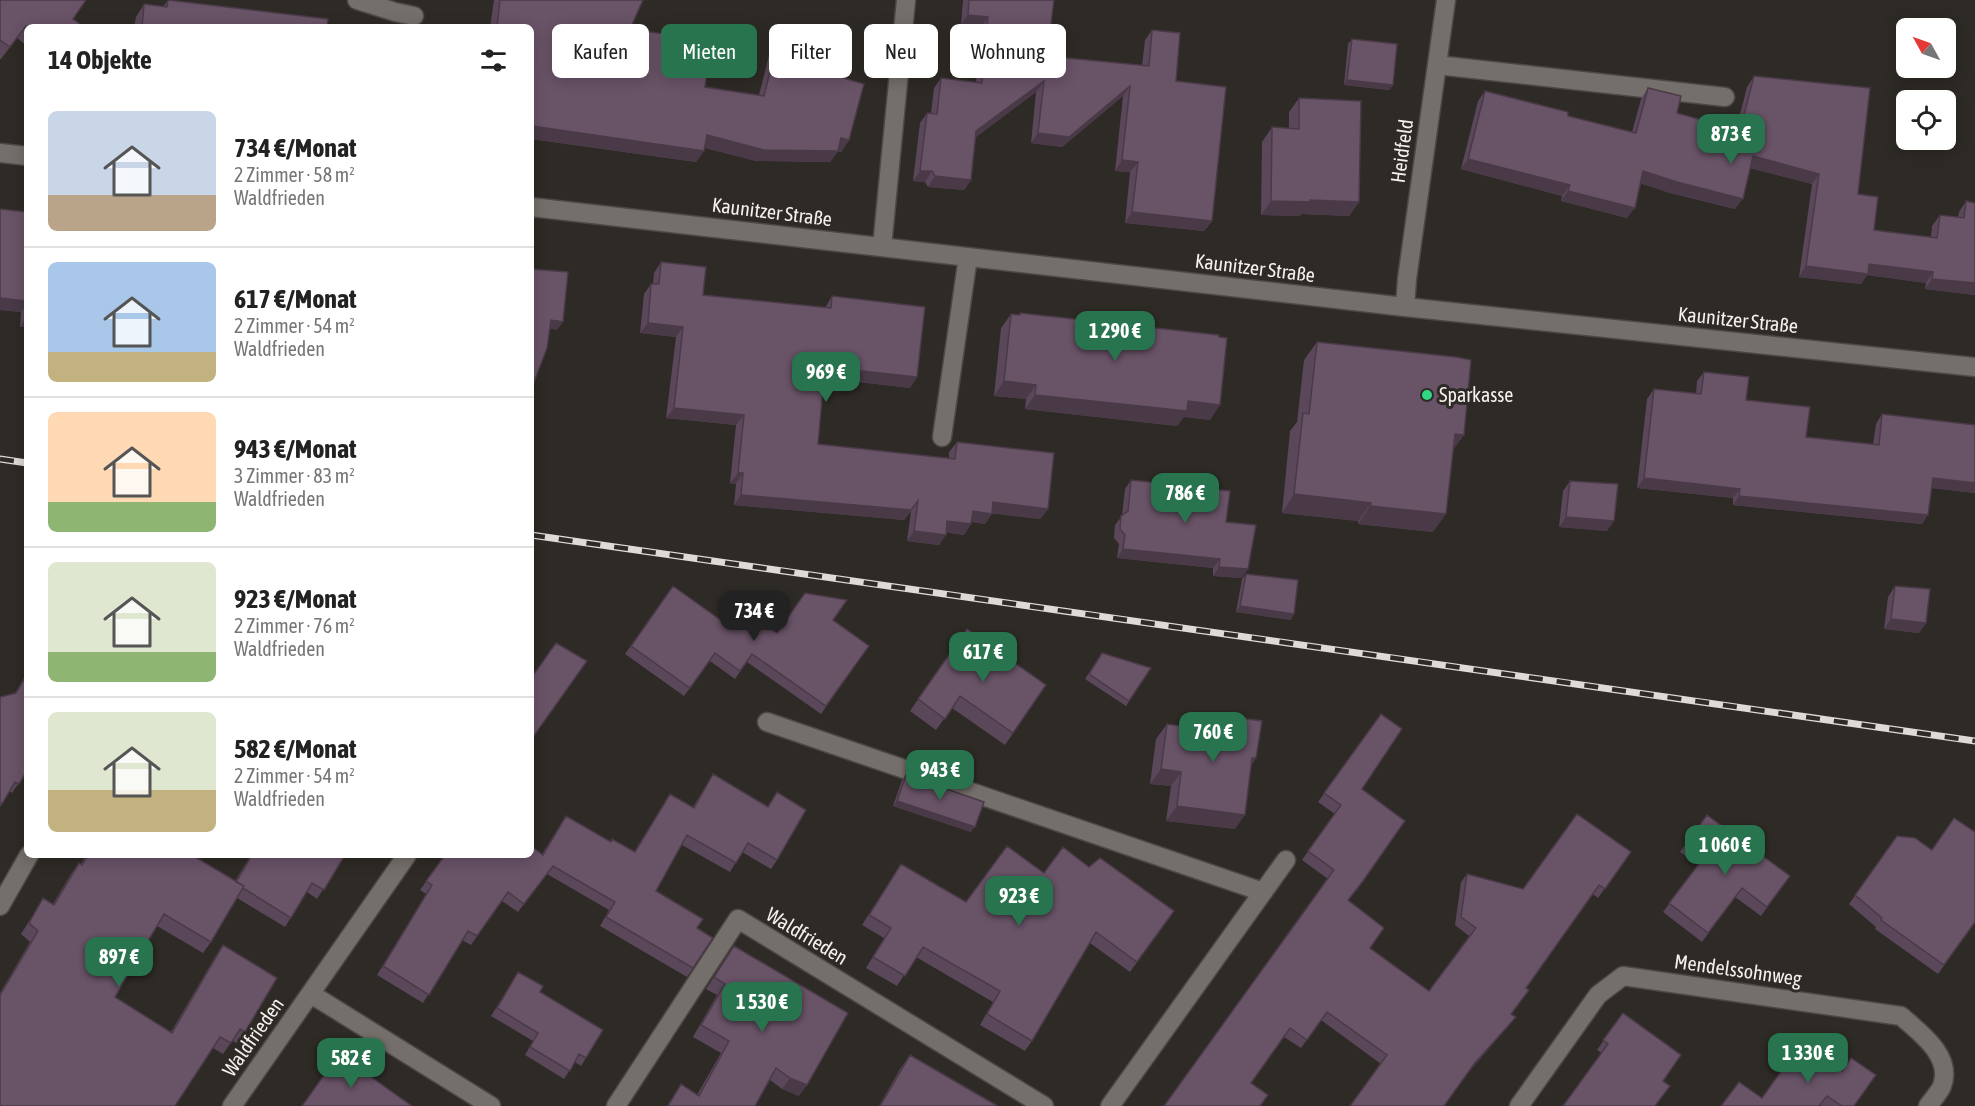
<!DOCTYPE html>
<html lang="de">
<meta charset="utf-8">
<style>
:root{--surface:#fff;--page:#f6f6f6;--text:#222;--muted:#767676;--line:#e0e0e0;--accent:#28744e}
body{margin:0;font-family:"Asap Condensed",sans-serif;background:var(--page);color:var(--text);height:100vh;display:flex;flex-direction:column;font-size:22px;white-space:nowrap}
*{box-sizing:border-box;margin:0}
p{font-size:20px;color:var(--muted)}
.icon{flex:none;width:33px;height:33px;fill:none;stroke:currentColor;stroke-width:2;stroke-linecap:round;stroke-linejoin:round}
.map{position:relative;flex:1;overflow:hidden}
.sheet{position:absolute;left:24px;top:24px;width:510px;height:834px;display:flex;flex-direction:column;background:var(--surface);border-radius:9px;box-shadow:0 3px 15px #0003}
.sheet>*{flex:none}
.hud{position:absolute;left:552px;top:24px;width:570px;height:54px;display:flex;gap:12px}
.needle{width:39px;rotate:310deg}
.buttons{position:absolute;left:1896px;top:18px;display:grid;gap:12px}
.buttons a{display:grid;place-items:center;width:60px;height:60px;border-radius:9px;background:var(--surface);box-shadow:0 3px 15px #0003;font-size:30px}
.price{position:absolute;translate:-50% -51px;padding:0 14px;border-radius:12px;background:var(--accent);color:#fff;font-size:20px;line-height:39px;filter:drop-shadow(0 2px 3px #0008)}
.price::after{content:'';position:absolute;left:50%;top:36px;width:18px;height:14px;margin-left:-9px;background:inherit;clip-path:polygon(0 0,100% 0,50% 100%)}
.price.on{background:#222;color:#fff}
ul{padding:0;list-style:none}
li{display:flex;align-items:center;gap:18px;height:150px;padding:0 24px}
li+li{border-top:2px solid var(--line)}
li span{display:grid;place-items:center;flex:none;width:168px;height:120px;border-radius:9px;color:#555}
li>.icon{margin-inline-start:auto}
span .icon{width:72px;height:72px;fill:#fffc;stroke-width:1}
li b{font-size:26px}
h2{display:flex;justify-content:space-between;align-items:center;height:72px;padding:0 24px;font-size:26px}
.pill{padding:0 21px;border-radius:9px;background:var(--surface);box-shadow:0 3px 15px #0003;font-size:21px;line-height:54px}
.pill.on{background:var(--accent);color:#fff}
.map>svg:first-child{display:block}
</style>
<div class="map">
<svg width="1975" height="1106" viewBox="0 0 1975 1106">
<rect width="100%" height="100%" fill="#2e2a26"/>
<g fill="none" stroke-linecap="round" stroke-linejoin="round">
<g stroke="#4c4844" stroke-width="21">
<path id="minor" d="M 357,0 L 395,12 L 414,16
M 1437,65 L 1725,97
M 0,153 L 27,156
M 531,207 L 1405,307 L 1975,367
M 882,247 L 906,0
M 1405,307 L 1407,279 L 1446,0
M 942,437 L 968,257
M 767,722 L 1263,892
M 0,906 L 29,855
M 311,994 L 491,1106
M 232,1106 L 407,855
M 616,1106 L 738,919 L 1044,1106
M 1110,1106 L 1286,860
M 1519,1106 L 1598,995 L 1623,976 L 1901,1016 C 1920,1033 1953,1056 1942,1086 C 1939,1093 1932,1100 1928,1106"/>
</g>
<use href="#minor" stroke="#746f6a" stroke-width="18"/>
<g stroke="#dddad7" stroke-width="7">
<path id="rail" d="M 0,459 L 27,463
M 531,535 L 1975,741"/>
</g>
<use href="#rail" stroke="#2e2a26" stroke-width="4.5" stroke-dasharray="14" stroke-linecap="butt"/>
</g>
<path fill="#5a4759" d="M 0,0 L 27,27 L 27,46 L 17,38 L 1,59 L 0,59 Z
M 168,0 L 327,26 L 337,27 L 134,27 L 136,17 L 144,4 L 163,7 Z
M 494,0 L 643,0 L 630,29 L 705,87 L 759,95 L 771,47 L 779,36 L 812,69 L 849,140 L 841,152 L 838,151 L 830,162 L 756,161 L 705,148 L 704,151 L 696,162 L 531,139 L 531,27 L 490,27 Z
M 963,0 L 1054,0 L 1047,56 L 1142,66 L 1145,40 L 1152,30 L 1176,81 L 1212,221 L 1204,231 L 1125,223 L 1130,172 L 1115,171 L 1123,96 L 1062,147 L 1031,143 L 1036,92 L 976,137 L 971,180 L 964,190 L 928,187 L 925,182 L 913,181 L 920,123 L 927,113 L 931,113 L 934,88 L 941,78 L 976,82 L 981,27 L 961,25 Z
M 1352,39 L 1393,85 L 1389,90 L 1344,85 L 1348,44 Z
M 1754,76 L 1858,194 L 1874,230 L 1931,237 L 1932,226 L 1940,215 L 1958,217 L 1959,212 L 1966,201 L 1975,203 L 1975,295 L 1925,289 L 1926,283 L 1867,275 L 1861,284 L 1799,277 L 1812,184 L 1750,168 L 1735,209 L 1670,193 L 1640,183 L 1627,218 L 1561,201 L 1562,196 L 1461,169 L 1478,101 L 1485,91 L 1568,116 L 1632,132 L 1641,99 L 1648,88 L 1677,113 L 1736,130 L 1747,87 Z
M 1299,98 L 1359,202 L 1349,216 L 1301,214 L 1300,216 L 1261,215 L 1262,142 L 1272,127 L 1289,129 L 1289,112 Z
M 0,209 L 27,212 L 27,327 L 20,327 L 21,312 L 0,310 Z
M 661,262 L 703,295 L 825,308 L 832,296 L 917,377 L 910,388 L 824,378 L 818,444 L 949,458 L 949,452 L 957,442 L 1048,509 L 1040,519 L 992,513 L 985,524 L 972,522 L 964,535 L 946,532 L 939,545 L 907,541 L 911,511 L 904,520 L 734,505 L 736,484 L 730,483 L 736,425 L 666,418 L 676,337 L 640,333 L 644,294 L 651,284 L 653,284 L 654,273 Z
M 1011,314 L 1210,420 L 1184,417 L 1177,426 L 1025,409 L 1026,399 L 994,396 L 1001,328 Z
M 1317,342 L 1464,435 L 1453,449 L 1433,532 L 1358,524 L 1358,521 L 1282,513 L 1290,431 L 1297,422 L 1304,360 Z
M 1704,372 L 1746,400 L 1806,437 L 1873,444 L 1876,424 L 1882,414 L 1975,493 L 1931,488 L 1922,524 L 1733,505 L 1733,498 L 1637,488 L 1647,399 L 1654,389 L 1696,394 L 1697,381 Z
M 1131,480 L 1226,522 L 1242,578 L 1213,576 L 1213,568 L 1117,558 L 1119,544 L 1114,538 L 1115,525 L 1122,516 L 1125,489 Z
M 1570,481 L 1607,531 L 1559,527 L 1563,491 Z
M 1246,574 L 1291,620 L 1236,612 L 1242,579 Z
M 673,586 L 722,621 L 777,633 L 833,620 L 869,646 L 821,714 L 747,662 L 735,679 L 710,661 L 684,696 L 625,654 Z
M 1895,586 L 1926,623 L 1919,633 L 1884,629 L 1888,597 Z
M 967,629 L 1046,685 L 1005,745 L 952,708 L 936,730 L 910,711 Z
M 1102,653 L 1151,668 L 1126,706 L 1085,679 Z
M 27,673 L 27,771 L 12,793 L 9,791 L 0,807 L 0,697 L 15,693 Z
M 1381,714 L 1362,789 L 1405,821 L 1357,890 L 1348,900 L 1370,948 L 1429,991 L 1469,936 L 1455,925 L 1461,882 L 1467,874 L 1523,889 L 1631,852 L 1598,898 L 1593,894 L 1568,928 L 1526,988 L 1512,1014 L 1509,1025 L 1468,1073 L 1381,1064 L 1321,1020 L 1301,1048 L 1284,1037 L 1164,1106 L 1328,879 L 1302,860 L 1335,814 L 1318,802 Z
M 1220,715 L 1256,758 L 1251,766 L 1235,829 L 1166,821 L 1171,786 L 1150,784 L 1156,739 L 1167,724 L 1209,730 Z
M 713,774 L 768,806 L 777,792 L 777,860 L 771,869 L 742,852 L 730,872 L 682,845 L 656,891 L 697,928 L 713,938 L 687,977 L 600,926 L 609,910 L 547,874 L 518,912 L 502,901 L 471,945 L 462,940 L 423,1003 L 377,975 L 426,894 L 420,890 L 445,855 L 542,854 L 566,816 L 611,842 L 634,852 L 670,794 L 693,807 Z
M 906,775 L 971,832 L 893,806 L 902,780 Z
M 1707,815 L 1790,876 L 1761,916 L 1735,897 L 1702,942 L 1663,912 L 1698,865 L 1680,852 Z
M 1897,836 L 1975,923 L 1938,974 L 1875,929 L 1876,927 L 1849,904 Z
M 86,855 L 192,855 L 235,881 L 251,855 L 345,855 L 317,899 L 307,892 L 285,927 L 237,898 L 211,942 L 203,953 L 157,926 L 115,997 L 171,1032 L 215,957 L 223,945 L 245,1032 L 237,1043 L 232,1041 L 223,1054 L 213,1048 L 0,1106 L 0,993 L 30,942 L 21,934 L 36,910 L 43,898 L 53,904 L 71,874 L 79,863 L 81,864 Z
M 901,864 L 966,902 L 1044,873 L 1089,867 L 1174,911 L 1130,972 L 1090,943 L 1032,1041 L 1025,1051 L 980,1025 L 993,1002 L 916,957 L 897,986 L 866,968 L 884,938 L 862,925 Z
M 734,946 L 799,1096 L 782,1089 L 770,1080 L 755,1106 L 667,1106 L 681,1084 L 697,1095 L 721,1053 L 693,1037 L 717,995 L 706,989 Z
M 518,972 L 540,992 L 586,1058 L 581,1066 L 575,1062 L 564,1079 L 525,1055 L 533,1041 L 491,1016 Z
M 1623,1013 L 1681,1055 L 1602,1053 L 1597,1050 Z
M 1802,1042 L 1854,1106 L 1822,1106 L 1820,1105 L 1762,1098 Z
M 910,1055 L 995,1106 L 879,1106 L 900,1069 Z"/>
<path fill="#4a3a48" d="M 968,15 L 988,17 L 981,27 L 961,25 Z
M 1347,80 L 1393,85 L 1389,90 L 1344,85 Z
M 1044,81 L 1036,92 L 969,142 L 976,131 Z
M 1130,86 L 1123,96 L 1062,147 L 1031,143 L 1038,133 Z
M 532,126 L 704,151 L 696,162 L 531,139 Z
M 707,135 L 838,151 L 830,162 L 756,161 L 699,146 Z
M 841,138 L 849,140 L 841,152 L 833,150 Z
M 1753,156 L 1819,174 L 1812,184 L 1746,167 Z
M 1468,159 L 1570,185 L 1562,196 L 1461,169 Z
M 1122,160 L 1138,162 L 1130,172 L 1115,171 Z
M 920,171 L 932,171 L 925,182 L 913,181 Z
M 1643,171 L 1743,199 L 1735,209 L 1670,193 L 1636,182 Z
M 935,176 L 971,180 L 964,190 L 928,187 Z
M 1568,191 L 1635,208 L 1627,218 L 1561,201 Z
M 1310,200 L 1359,202 L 1349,216 L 1301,214 L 1300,216 L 1261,215 L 1271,201 Z
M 1132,212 L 1212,221 L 1204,231 L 1125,223 Z
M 1869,264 L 1933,272 L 1926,283 L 1867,275 L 1861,284 L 1799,277 L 1806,266 Z
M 1932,279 L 1975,283 L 1975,295 L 1925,289 Z
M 0,298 L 27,301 L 27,304 L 21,312 L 0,310 Z
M 27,316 L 27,327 L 20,327 Z
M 551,320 L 563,322 L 557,330 L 545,328 Z
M 648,323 L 683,327 L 676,337 L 640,333 Z
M 825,367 L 917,377 L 910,388 L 818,377 Z
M 1004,381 L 1036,385 L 1026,399 L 994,396 Z
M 1035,395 L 1188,401 L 1220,405 L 1210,420 L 1184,417 L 1177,426 L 1025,409 Z
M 674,408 L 744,415 L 736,425 L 666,418 Z
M 1455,434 L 1464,435 L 1451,453 Z
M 738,473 L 743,473 L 736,484 L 730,483 Z
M 1644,478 L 1740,489 L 1733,498 L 1637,488 Z
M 1933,478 L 1975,483 L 1975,493 L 1926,487 Z
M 1294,494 L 1371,503 L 1358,521 L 1282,513 Z
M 741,495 L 911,510 L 904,520 L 734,505 Z
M 1739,496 L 1928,515 L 1922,524 L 1733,505 Z
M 993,502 L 1048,509 L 1040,519 L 986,513 Z
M 1370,506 L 1446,514 L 1433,532 L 1358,524 Z
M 973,511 L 992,514 L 985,524 L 966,521 Z
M 1566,517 L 1614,521 L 1607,531 L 1559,527 Z
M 947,521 L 971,524 L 964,535 L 940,532 Z
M 914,531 L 946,535 L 939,545 L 907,541 Z
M 1123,549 L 1220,559 L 1213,568 L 1117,558 Z
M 1219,567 L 1248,569 L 1242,578 L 1213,576 Z
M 1240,606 L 1294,614 L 1291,620 L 1236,612 Z
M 1891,619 L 1926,623 L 1919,633 L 1884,629 Z
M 1252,758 L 1256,758 L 1246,772 Z
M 1161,769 L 1181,772 L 1171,786 L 1150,784 Z
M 897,801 L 975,827 L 971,832 L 893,806 Z
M 1177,806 L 1245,815 L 1235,829 L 1166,821 Z
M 1516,1017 L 1509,1025 L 1468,1073 L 1474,1064 Z
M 790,1078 L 807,1085 L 799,1096 L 782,1089 Z"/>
<path fill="#695367" stroke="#4a3a48" stroke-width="1.5" d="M 0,0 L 86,0 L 73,19 L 84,27 L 28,27 L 26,26 L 10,47 L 0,40 Z
M 168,0 L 328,19 L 327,26 L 337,27 L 142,27 L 144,4 L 167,7 Z
M 500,0 L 643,0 L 630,29 L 711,41 L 705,87 L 764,96 L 779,36 L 818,46 L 812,69 L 864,84 L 849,140 L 841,138 L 838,151 L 764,150 L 707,135 L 704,151 L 532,126 L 531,126 L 531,27 L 497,27 Z
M 969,0 L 1054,0 L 1047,56 L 1149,66 L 1152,30 L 1180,33 L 1176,81 L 1226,87 L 1212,221 L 1132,212 L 1138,162 L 1122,160 L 1130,86 L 1069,137 L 1038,133 L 1044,81 L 976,131 L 971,180 L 935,176 L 932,171 L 920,171 L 927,113 L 937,114 L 941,78 L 982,83 L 988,17 L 968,15 Z
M 1352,39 L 1397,44 L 1393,85 L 1347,80 Z
M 1754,76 L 1870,88 L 1858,194 L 1878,197 L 1874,230 L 1937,238 L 1940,215 L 1964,218 L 1966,201 L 1975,203 L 1975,283 L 1932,279 L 1933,272 L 1869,264 L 1868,274 L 1806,266 L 1819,174 L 1753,156 L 1743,199 L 1677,182 L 1643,171 L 1635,208 L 1568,191 L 1570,185 L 1468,159 L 1485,91 L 1568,112 L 1568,116 L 1636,133 L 1648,88 L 1681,96 L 1677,113 L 1740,131 Z
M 1299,98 L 1361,101 L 1359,202 L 1310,200 L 1310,202 L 1271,201 L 1272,127 L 1299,129 Z
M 0,209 L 27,212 L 27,301 L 0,298 Z
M 661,262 L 706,267 L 703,295 L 831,308 L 832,296 L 925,307 L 917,377 L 825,367 L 818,444 L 955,459 L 957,442 L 1054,453 L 1048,509 L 993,502 L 992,514 L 973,511 L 971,524 L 947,521 L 946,535 L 914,531 L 918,501 L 911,510 L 741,495 L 743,473 L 738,473 L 744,415 L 674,408 L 683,327 L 648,323 L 651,284 L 659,284 Z
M 531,269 L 568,272 L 563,322 L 551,320 L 547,348 L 531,390 Z
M 1020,313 L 1219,335 L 1219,337 L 1227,338 L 1220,405 L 1188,401 L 1187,411 L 1035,395 L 1036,385 L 1004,381 L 1011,314 L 1020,315 Z
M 1317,342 L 1456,357 L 1471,360 L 1464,435 L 1455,434 L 1446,514 L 1370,506 L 1371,503 L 1294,494 L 1303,413 L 1309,414 Z
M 1704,372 L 1749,377 L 1746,400 L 1810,407 L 1806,437 L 1879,445 L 1882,414 L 1975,425 L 1975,483 L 1933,478 L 1928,515 L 1739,496 L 1740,489 L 1644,478 L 1654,389 L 1701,394 Z
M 1131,480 L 1230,491 L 1226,522 L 1256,525 L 1248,569 L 1219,567 L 1220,559 L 1123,549 L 1125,535 L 1120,529 L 1121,516 L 1128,511 Z
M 1570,481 L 1618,484 L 1614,521 L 1566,517 Z
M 1246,574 L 1298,580 L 1294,614 L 1240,606 Z
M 673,586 L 722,621 L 735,603 L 777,633 L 805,593 L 847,600 L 833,620 L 869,646 L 826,706 L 752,654 L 740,671 L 715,653 L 690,688 L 631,646 Z
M 1895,586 L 1930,589 L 1926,623 L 1891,619 Z
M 967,629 L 1046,685 L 1013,733 L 960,696 L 945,719 L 918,699 Z
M 556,643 L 587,661 L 531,740 L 531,678 Z
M 1102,653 L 1151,668 L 1129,701 L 1089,674 Z
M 27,674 L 27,771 L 19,784 L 15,782 L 2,804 L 0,803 L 0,697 L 16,693 Z
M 1381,714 L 1402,729 L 1362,789 L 1405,821 L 1363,881 L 1348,900 L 1384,928 L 1370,948 L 1429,991 L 1476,928 L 1461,917 L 1467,874 L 1523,889 L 1577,814 L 1631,852 L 1605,889 L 1599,885 L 1575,919 L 1526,988 L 1529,990 L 1511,1014 L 1516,1017 L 1474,1064 L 1444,1106 L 1350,1106 L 1387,1055 L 1327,1012 L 1307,1040 L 1290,1028 L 1251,1083 L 1268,1095 L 1260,1106 L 1164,1106 L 1334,870 L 1308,851 L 1341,805 L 1324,793 Z
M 1220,715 L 1262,721 L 1256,758 L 1252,758 L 1245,815 L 1177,806 L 1181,772 L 1161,769 L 1167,724 L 1217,731 Z
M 713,774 L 768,807 L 777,792 L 806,810 L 777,860 L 748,843 L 736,863 L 687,835 L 656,891 L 703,919 L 697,928 L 713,938 L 693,968 L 606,917 L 615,902 L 553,866 L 524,904 L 508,892 L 477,936 L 468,931 L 429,995 L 383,966 L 432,885 L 426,881 L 445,855 L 531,855 L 531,846 L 543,855 L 566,816 L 611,842 L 612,839 L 635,852 L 670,794 L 694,808 Z
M 906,775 L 984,802 L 975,827 L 897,801 Z
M 1707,815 L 1790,876 L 1767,907 L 1742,888 L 1708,933 L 1669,903 L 1705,856 L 1687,843 Z
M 1954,818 L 1975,832 L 1975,922 L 1944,965 L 1881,920 L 1882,918 L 1855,895 L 1897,836 L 1915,838 L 1932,850 Z
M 1007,846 L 1044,873 L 1063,847 L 1089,867 L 1100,858 L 1174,911 L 1137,962 L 1096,932 L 1032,1041 L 987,1014 L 1000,991 L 923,947 L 905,976 L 873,957 L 891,928 L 869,915 L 901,864 L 966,902 Z
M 88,855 L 192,855 L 244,886 L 211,942 L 164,914 L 115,997 L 172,1033 L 223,945 L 277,978 L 245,1032 L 240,1029 L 231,1043 L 220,1037 L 175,1106 L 0,1106 L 0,995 L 38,931 L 29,923 L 43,898 L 54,905 L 79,863 L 82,865 Z
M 252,855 L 345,855 L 324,890 L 312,883 L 291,918 L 243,888 L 244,886 L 236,882 Z
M 734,946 L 848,1013 L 807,1085 L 790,1078 L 776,1068 L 755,1106 L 668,1106 L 681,1084 L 699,1096 L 729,1041 L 701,1025 L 725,984 L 714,977 Z
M 518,972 L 543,986 L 540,992 L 603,1030 L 586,1058 L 579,1054 L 570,1071 L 530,1047 L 538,1033 L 497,1008 Z
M 1623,1013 L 1681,1055 L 1663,1081 L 1670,1086 L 1655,1106 L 1563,1106 L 1608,1044 L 1603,1040 Z
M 1802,1042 L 1842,1071 L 1851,1058 L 1876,1075 L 1854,1106 L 1842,1106 L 1827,1096 L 1819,1106 L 1721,1106 L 1739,1082 L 1762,1098 Z
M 339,1054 L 412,1106 L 302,1106 Z
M 910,1055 L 996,1105 L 995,1106 L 880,1106 Z"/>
<circle fill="#30d883" stroke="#2e2a26" stroke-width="2" cx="1427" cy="395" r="6"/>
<g text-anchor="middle" stroke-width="6" stroke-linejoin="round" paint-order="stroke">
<g font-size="20" fill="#f3f0ed" stroke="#2e2a26">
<text transform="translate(1402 151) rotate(-82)" y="7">Heidfeld</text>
<text transform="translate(772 212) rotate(7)" y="7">Kaunitzer Straße</text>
<text transform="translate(1255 268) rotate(7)" y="7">Kaunitzer Straße</text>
<text transform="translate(1738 320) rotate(6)" y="7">Kaunitzer Straße</text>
<text transform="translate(807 936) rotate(31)" y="7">Waldfrieden</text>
<text transform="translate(1738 970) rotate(8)" y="7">Mendelssohnweg</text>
<text transform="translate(253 1037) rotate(-55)" y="7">Waldfrieden</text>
</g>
<g font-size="20" fill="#f3f0ed" stroke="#2e2a26" text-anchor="start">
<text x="1439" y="402">Sparkasse</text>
</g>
</g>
</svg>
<div class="buttons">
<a><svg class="needle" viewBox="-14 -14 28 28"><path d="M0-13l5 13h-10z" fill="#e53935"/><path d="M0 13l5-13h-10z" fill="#767676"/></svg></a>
<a><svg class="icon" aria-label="locate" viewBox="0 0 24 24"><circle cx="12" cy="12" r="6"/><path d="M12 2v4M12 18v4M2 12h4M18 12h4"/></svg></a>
</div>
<b class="price" style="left:1731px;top:165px">873 €</b>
<b class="price" style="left:1115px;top:362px">1 290 €</b>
<b class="price" style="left:826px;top:403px">969 €</b>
<b class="price" style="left:1185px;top:524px">786 €</b>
<b class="price on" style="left:754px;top:642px">734 €</b>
<b class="price" style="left:983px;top:683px">617 €</b>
<b class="price" style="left:1213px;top:763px">760 €</b>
<b class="price" style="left:940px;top:801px">943 €</b>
<b class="price" style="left:1725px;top:876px">1 060 €</b>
<b class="price" style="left:1019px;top:927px">923 €</b>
<b class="price" style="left:119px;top:988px">897 €</b>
<b class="price" style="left:762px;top:1033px">1 530 €</b>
<b class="price" style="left:1808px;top:1084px">1 330 €</b>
<b class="price" style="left:351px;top:1089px">582 €</b>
<div class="hud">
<a class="pill">Kaufen</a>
<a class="pill on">Mieten</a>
<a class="pill">Filter</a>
<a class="pill">Neu</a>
<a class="pill">Wohnung</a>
</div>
<section class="sheet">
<h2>14 Objekte<svg class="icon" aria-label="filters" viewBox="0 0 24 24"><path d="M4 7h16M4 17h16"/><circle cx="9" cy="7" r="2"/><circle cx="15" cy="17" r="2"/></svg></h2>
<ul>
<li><span style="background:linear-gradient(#c9d6e8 70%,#b9a48a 0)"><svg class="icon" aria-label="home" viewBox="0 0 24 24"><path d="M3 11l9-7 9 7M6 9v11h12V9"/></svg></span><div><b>734 €/Monat</b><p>2 Zimmer · 58 m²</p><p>Waldfrieden</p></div></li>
<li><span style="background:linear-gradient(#a9c7e8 75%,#c2b280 0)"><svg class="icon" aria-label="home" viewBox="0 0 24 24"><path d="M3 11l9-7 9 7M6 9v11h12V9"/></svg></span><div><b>617 €/Monat</b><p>2 Zimmer · 54 m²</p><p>Waldfrieden</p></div></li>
<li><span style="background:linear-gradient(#ffd9b3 75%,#8fb573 0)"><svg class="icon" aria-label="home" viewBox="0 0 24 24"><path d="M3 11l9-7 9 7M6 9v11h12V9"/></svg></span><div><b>943 €/Monat</b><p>3 Zimmer · 83 m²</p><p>Waldfrieden</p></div></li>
<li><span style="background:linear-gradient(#dfe7d0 75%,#8fb573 0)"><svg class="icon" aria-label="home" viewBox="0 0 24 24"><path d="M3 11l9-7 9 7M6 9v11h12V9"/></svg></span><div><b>923 €/Monat</b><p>2 Zimmer · 76 m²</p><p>Waldfrieden</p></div></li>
<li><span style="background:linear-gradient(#dfe7d0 65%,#c2b280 0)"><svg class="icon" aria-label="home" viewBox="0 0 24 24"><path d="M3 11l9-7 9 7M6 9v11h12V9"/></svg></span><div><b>582 €/Monat</b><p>2 Zimmer · 54 m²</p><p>Waldfrieden</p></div></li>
</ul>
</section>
</div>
